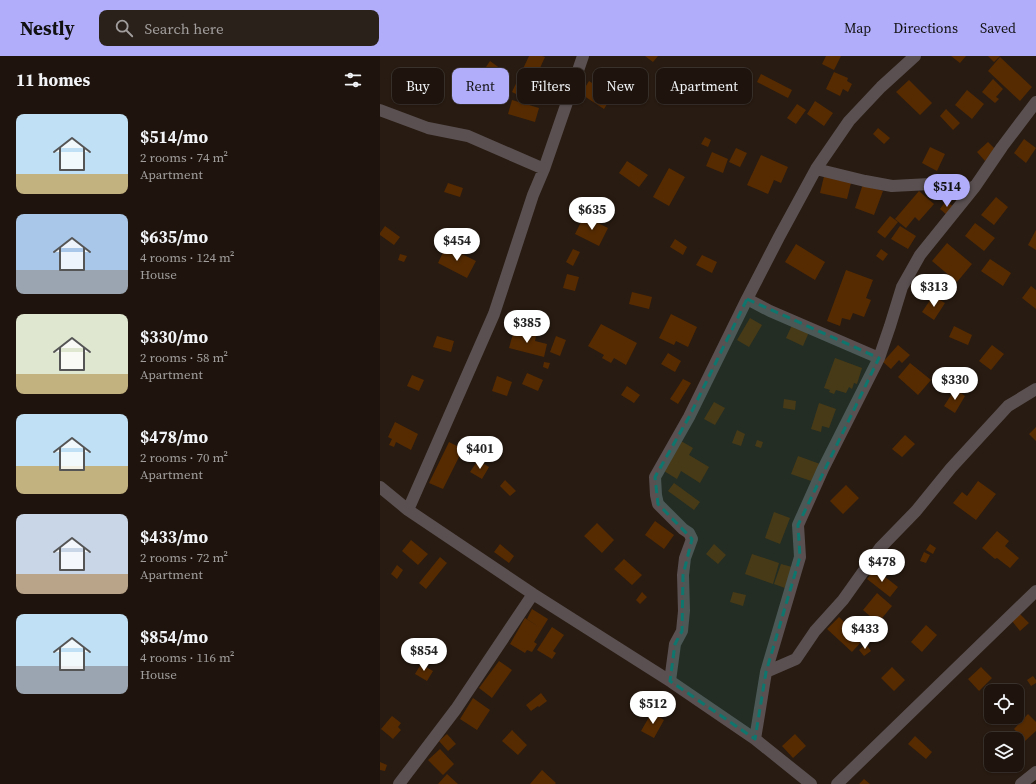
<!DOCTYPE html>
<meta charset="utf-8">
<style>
:root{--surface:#1e140d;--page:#2b211b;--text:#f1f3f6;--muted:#a19e9d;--line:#3c332e;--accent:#b1adfa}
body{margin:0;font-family:"Source Serif 4",serif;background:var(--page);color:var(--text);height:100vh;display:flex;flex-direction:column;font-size:15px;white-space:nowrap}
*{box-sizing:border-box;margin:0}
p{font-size:13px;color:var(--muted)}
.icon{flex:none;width:22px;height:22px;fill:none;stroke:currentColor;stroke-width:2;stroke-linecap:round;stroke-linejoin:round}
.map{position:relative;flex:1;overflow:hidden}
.sheet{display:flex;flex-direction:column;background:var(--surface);width:380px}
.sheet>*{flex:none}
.guide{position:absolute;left:12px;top:12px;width:380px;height:36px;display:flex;gap:8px}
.fabs{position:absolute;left:604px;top:628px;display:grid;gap:8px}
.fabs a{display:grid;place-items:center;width:40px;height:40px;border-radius:8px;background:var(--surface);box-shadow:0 1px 3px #0004,0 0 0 1px var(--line);font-size:20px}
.price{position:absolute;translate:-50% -34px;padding:0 9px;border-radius:14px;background:#fff;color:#222;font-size:13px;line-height:26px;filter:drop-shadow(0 1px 2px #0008)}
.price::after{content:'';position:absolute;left:50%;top:24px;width:12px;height:9px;margin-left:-6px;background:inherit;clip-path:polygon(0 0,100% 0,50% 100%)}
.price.current{background:var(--accent);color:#111}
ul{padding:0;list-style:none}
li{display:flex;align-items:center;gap:12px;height:100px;padding:0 16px}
li span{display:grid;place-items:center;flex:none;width:112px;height:80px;border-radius:8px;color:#555}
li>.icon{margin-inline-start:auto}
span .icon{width:48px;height:48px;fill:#fffc;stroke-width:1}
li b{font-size:17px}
h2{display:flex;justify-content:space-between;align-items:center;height:48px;padding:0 16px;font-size:17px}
.pill{padding:0 14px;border-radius:8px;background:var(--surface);box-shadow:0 1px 3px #0004,0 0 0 1px var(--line);font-size:14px;line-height:36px}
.pill.current{background:var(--accent);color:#111}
header{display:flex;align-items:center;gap:24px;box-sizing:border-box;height:56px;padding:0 20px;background:var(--accent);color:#111}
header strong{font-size:19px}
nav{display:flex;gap:22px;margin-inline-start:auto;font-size:14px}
.search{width:280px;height:36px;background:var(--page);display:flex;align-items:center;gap:10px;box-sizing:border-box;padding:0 14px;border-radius:8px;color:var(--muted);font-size:15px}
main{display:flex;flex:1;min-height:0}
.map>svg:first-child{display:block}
</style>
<header>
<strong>Nestly</strong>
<div class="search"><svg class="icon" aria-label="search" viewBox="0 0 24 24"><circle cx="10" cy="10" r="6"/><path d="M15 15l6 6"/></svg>Search here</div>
<nav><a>Map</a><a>Directions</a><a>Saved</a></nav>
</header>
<main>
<section class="sheet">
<h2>11 homes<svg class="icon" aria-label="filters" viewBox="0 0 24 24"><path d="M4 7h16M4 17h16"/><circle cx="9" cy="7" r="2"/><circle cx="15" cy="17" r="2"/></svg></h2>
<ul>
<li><span style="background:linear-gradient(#bfe0f5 75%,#c2b280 0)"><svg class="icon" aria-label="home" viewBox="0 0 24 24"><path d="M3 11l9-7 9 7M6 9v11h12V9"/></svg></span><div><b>$514/mo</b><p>2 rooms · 74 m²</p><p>Apartment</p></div></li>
<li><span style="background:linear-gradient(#a9c7e8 70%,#9aa5b1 0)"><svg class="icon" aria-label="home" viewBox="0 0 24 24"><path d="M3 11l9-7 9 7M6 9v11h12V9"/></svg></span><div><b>$635/mo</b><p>4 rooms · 124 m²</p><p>House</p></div></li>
<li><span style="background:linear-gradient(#dfe7d0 75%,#c2b280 0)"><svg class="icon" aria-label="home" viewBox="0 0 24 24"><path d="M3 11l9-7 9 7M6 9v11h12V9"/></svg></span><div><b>$330/mo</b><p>2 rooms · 58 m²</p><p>Apartment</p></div></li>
<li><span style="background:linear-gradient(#bfe0f5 65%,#c2b280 0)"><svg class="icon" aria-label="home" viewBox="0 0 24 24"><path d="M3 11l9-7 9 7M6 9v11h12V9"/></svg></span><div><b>$478/mo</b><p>2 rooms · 70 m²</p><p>Apartment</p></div></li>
<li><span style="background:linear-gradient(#c9d6e8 75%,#b9a48a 0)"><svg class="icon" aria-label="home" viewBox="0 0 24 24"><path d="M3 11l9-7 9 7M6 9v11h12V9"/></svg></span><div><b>$433/mo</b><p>2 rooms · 72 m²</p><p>Apartment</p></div></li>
<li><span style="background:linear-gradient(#bfe0f5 65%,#9aa5b1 0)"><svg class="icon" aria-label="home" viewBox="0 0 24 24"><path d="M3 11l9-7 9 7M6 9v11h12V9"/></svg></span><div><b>$854/mo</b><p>4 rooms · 116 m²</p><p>House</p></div></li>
</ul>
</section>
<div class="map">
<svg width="656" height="728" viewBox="0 0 656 728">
<rect width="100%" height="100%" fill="#281b11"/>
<path fill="#562b02" d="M 149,0 L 162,0 L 165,1 L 146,43 L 132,36 Z
M 265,0 L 278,0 L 273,6 Z
M 446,0 L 461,0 L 454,14 L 442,8 Z
M 571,0 L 586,0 L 580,7 Z
M 608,0 L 620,0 L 614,6 Z
M 620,1 L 652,31 L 640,45 L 608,15 Z
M 110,5 L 125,16 L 119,25 L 104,14 Z
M 20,13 L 35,24 L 29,32 L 14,21 Z
M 454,16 L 468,22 L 467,25 L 472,28 L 468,36 L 463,33 L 460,40 L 446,33 Z
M 381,18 L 412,34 L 408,42 L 377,26 Z
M 613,23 L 623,33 L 616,41 L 619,43 L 615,47 L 602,36 Z
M 529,24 L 552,47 L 540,59 L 516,36 Z
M 209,25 L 232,40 L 224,53 L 201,38 Z
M 587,34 L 604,48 L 592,63 L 575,49 Z
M 132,44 L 159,52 L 155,66 L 128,58 Z
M 435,45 L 453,57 L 444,70 L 427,58 Z
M 417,48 L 426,54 L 416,68 L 407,62 Z
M 566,53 L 580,67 L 573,74 L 560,60 Z
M 498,72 L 510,82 L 504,88 L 493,78 Z
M 325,81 L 331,84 L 328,91 L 321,88 Z
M 644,83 L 656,92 L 646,107 L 634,97 Z
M 608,86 L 616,94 L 605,105 L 597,96 Z
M 550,91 L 565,98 L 557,115 L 542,107 Z
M 356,92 L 367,97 L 360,111 L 349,106 Z
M 332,96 L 348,103 L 343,117 L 326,110 Z
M 381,99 L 408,111 L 401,127 L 394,124 L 388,138 L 367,129 Z
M 247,105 L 268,119 L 259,131 L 239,117 Z
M 289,112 L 305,121 L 289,150 L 273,141 Z
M 445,116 L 472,123 L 467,143 L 440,137 Z
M 68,127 L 83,132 L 80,141 L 64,136 Z
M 483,128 L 503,135 L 494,159 L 475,152 Z
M 539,135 L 554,148 L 539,165 L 535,161 L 526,172 L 515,163 Z
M 616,141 L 628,151 L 614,169 L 601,159 Z
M 566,145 L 574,151 L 568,160 L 560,153 Z
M 204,160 L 228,172 L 219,190 L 195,178 Z
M 510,160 L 518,166 L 505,182 L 497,176 Z
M 595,167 L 615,182 L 604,195 L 585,180 Z
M 5,170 L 20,181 L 14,189 L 0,179 L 0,177 Z
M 520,170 L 536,180 L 528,193 L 511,183 Z
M 656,174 L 656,194 L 648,189 Z
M 295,183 L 307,191 L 303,199 L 290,191 Z
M 567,187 L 592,208 L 577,226 L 552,205 Z
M 416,188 L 445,206 L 435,224 L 405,206 Z
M 66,190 L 96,205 L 87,222 L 58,207 Z
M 193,193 L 200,196 L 193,210 L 186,206 Z
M 501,193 L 508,198 L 503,205 L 496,200 Z
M 20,198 L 27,200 L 24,206 L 18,204 Z
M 322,199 L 337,206 L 332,217 L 316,209 Z
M 610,203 L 631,217 L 623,230 L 601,215 Z
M 466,214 L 493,224 L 486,242 L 491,244 L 484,261 L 473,257 L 470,264 L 462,262 L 460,270 L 447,265 Z
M 187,218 L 199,221 L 195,235 L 183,232 Z
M 651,230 L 656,234 L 656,253 L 642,242 Z
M 252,236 L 272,241 L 269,253 L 249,248 Z
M 553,240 L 565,247 L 554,264 L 542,256 Z
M 291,258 L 317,271 L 308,291 L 296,285 L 294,289 L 279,282 Z
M 370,262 L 382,269 L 369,291 L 357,284 Z
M 221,268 L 257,287 L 246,309 L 234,302 L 231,307 L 222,302 L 224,299 L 208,290 Z
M 412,269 L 429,276 L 423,290 L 406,282 Z
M 574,270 L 592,279 L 588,289 L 569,281 Z
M 134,274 L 156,280 L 155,285 L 167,288 L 164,301 L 129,292 Z
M 57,280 L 74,285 L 71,296 L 53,291 Z
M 176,280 L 186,284 L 180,300 L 170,296 Z
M 518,289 L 530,299 L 522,307 L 519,304 L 511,313 L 503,306 Z
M 612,289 L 624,298 L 611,314 L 599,305 Z
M 288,297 L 301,305 L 295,316 L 281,308 Z
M 455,302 L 482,312 L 477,328 L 474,327 L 472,333 L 469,331 L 466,337 L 456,334 L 454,338 L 449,336 L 450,334 L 444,332 Z
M 164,306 L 170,307 L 168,313 L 163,311 Z
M 530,307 L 551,324 L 538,339 L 518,321 Z
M 147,317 L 163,324 L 158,335 L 142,328 Z
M 32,319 L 44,324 L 39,335 L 27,330 Z
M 117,320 L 132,326 L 127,340 L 112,335 Z
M 303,323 L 311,327 L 298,348 L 290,343 Z
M 247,330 L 260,339 L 254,347 L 241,339 Z
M 575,333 L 585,340 L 575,357 L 564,350 Z
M 404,343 L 416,345 L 415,354 L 403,352 Z
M 334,346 L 345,352 L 335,369 L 324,363 Z
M 439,347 L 456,353 L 449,372 L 442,370 L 441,376 L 431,373 Z
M 15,366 L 38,378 L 31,394 L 16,386 L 14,391 L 9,389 L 12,383 L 8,381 Z
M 656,371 L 656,385 L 649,378 Z
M 357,374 L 365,378 L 361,390 L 352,387 Z
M 525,379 L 535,388 L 522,401 L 512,393 Z
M 377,384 L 383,386 L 381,392 L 375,390 Z
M 301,385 L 313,392 L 309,399 L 329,411 L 320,427 L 301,415 L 297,423 L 284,415 Z
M 69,386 L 83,393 L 63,433 L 49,427 Z
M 418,400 L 440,408 L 434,426 L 411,418 Z
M 98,404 L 109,411 L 102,423 L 90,416 Z
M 125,424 L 136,435 L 130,440 L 120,430 Z
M 598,425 L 616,438 L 596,464 L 573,447 L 582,436 L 587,440 Z
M 294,427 L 320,446 L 314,454 L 288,435 Z
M 466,429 L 479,442 L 463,458 L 450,445 Z
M 394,456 L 410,462 L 400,488 L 385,482 Z
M 275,465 L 294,479 L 284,493 L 265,479 Z
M 217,467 L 234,484 L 222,497 L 204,480 Z
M 617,475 L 629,485 L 625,490 L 639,502 L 630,512 L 617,502 L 615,503 L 602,492 Z
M 31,484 L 48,498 L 38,509 L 22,495 Z
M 120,488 L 134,500 L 129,507 L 114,496 Z
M 334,488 L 346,499 L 338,508 L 326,498 Z
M 550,488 L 556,492 L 553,498 L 546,494 Z
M 544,496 L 550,499 L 546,507 L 540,505 Z
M 372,498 L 399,507 L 393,528 L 365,518 Z
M 60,501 L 67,507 L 46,533 L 39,527 Z
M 244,503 L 262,519 L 252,529 L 234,513 Z
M 401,508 L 412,511 L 405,532 L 394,528 Z
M 17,509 L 23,514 L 17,523 L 11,518 Z
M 495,513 L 518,531 L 510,541 L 487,523 Z
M 262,536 L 267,541 L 260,548 L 256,544 Z
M 353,536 L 366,539 L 363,550 L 350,546 Z
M 497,537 L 512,550 L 498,567 L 483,554 Z
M 152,553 L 168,563 L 154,586 L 157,588 L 152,596 L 147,594 L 145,597 L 130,588 L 145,562 L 159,571 L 147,563 Z
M 640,558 L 649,567 L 640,575 L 632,565 Z
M 459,561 L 483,584 L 472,596 L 447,573 Z
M 546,569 L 557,579 L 542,596 L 531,586 Z
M 172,571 L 184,579 L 173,595 L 176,597 L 172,603 L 157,594 Z
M 486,588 L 491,595 L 484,600 L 479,594 Z
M 119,605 L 132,614 L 112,642 L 99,632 Z
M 41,608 L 53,615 L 47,625 L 35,618 Z
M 512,611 L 525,624 L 514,635 L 501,622 Z
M 601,611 L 612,622 L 599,635 L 588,623 Z
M 653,620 L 656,624 L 656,627 L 651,630 L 647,624 Z
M 161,637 L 167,645 L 159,651 L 158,650 L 151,655 L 146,649 Z
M 93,642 L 110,654 L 97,674 L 80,663 Z
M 272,656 L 284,664 L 274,682 L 261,675 Z
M 648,658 L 656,666 L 656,675 L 645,685 L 634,673 Z
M 12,660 L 21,667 L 18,671 L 21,674 L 13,683 L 1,673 Z
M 132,674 L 147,689 L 138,699 L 122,685 Z
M 67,678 L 76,688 L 68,695 L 59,685 Z
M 415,678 L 426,690 L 413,702 L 402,690 Z
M 535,680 L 552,696 L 546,703 L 528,688 Z
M 60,693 L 74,708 L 63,719 L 48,704 Z
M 0,706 L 7,709 L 5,715 L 0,714 Z
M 162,714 L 176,727 L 175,728 L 150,728 Z
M 67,718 L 78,728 L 58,728 Z
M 484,723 L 490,728 L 479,728 Z"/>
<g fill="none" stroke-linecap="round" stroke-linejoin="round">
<path stroke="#5a5051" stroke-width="12" d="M 0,54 L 48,72 L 88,80 L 164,113
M 436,113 L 485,125 L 512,130 L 550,128 L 594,132
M 499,302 L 390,255 L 367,243 L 399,181 L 436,113 L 469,65 L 501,31 L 535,0
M 0,431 L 28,454 L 153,538 L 290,625 L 375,683 L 431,728
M 28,454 L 114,258 L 153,139 L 164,113 L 203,0
M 386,616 L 420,501 L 418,469 L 443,413 L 499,302 L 510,270 L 522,231 L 540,199 L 594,132 L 622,91 L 656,46
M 290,625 L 295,588 L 302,575 L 304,555 L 303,519 L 305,502 L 312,483 L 309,477 L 303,473 L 278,448 L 276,439 L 275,421 L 309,361 L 367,243
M 375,683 L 386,616 L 416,603 L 435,575 L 463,544 L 500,492 L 536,455 L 571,412 L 628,350 L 656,333
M 19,728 L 76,653 L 153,538
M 457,728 L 656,535
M 641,728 L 656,716"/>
</g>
<path fill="#0f766e" fill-opacity="0.2" stroke="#0f766e" stroke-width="3" stroke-dasharray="8 5" stroke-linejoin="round" d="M 367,243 L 499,302 L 418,469 L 420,501 L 386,616 L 375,683 L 290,625 L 295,588 L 302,575 L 303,519 L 312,483 L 278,448 L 275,421 L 309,361 Z"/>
</svg>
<div class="fabs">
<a><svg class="icon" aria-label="locate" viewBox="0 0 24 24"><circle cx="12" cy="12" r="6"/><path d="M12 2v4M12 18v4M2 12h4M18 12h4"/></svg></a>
<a><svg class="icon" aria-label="layers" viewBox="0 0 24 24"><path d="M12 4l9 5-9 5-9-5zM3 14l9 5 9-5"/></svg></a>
</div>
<b class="price current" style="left:567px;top:152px">$514</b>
<b class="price" style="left:212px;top:175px">$635</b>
<b class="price" style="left:77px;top:206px">$454</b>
<b class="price" style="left:554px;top:252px">$313</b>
<b class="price" style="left:147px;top:288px">$385</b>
<b class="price" style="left:575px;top:345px">$330</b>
<b class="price" style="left:100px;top:414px">$401</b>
<b class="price" style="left:502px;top:527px">$478</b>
<b class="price" style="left:485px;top:594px">$433</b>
<b class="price" style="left:44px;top:616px">$854</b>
<b class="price" style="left:273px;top:669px">$512</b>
<div class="guide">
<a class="pill">Buy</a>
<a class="pill current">Rent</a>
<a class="pill">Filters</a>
<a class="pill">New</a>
<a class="pill">Apartment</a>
</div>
</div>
</main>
